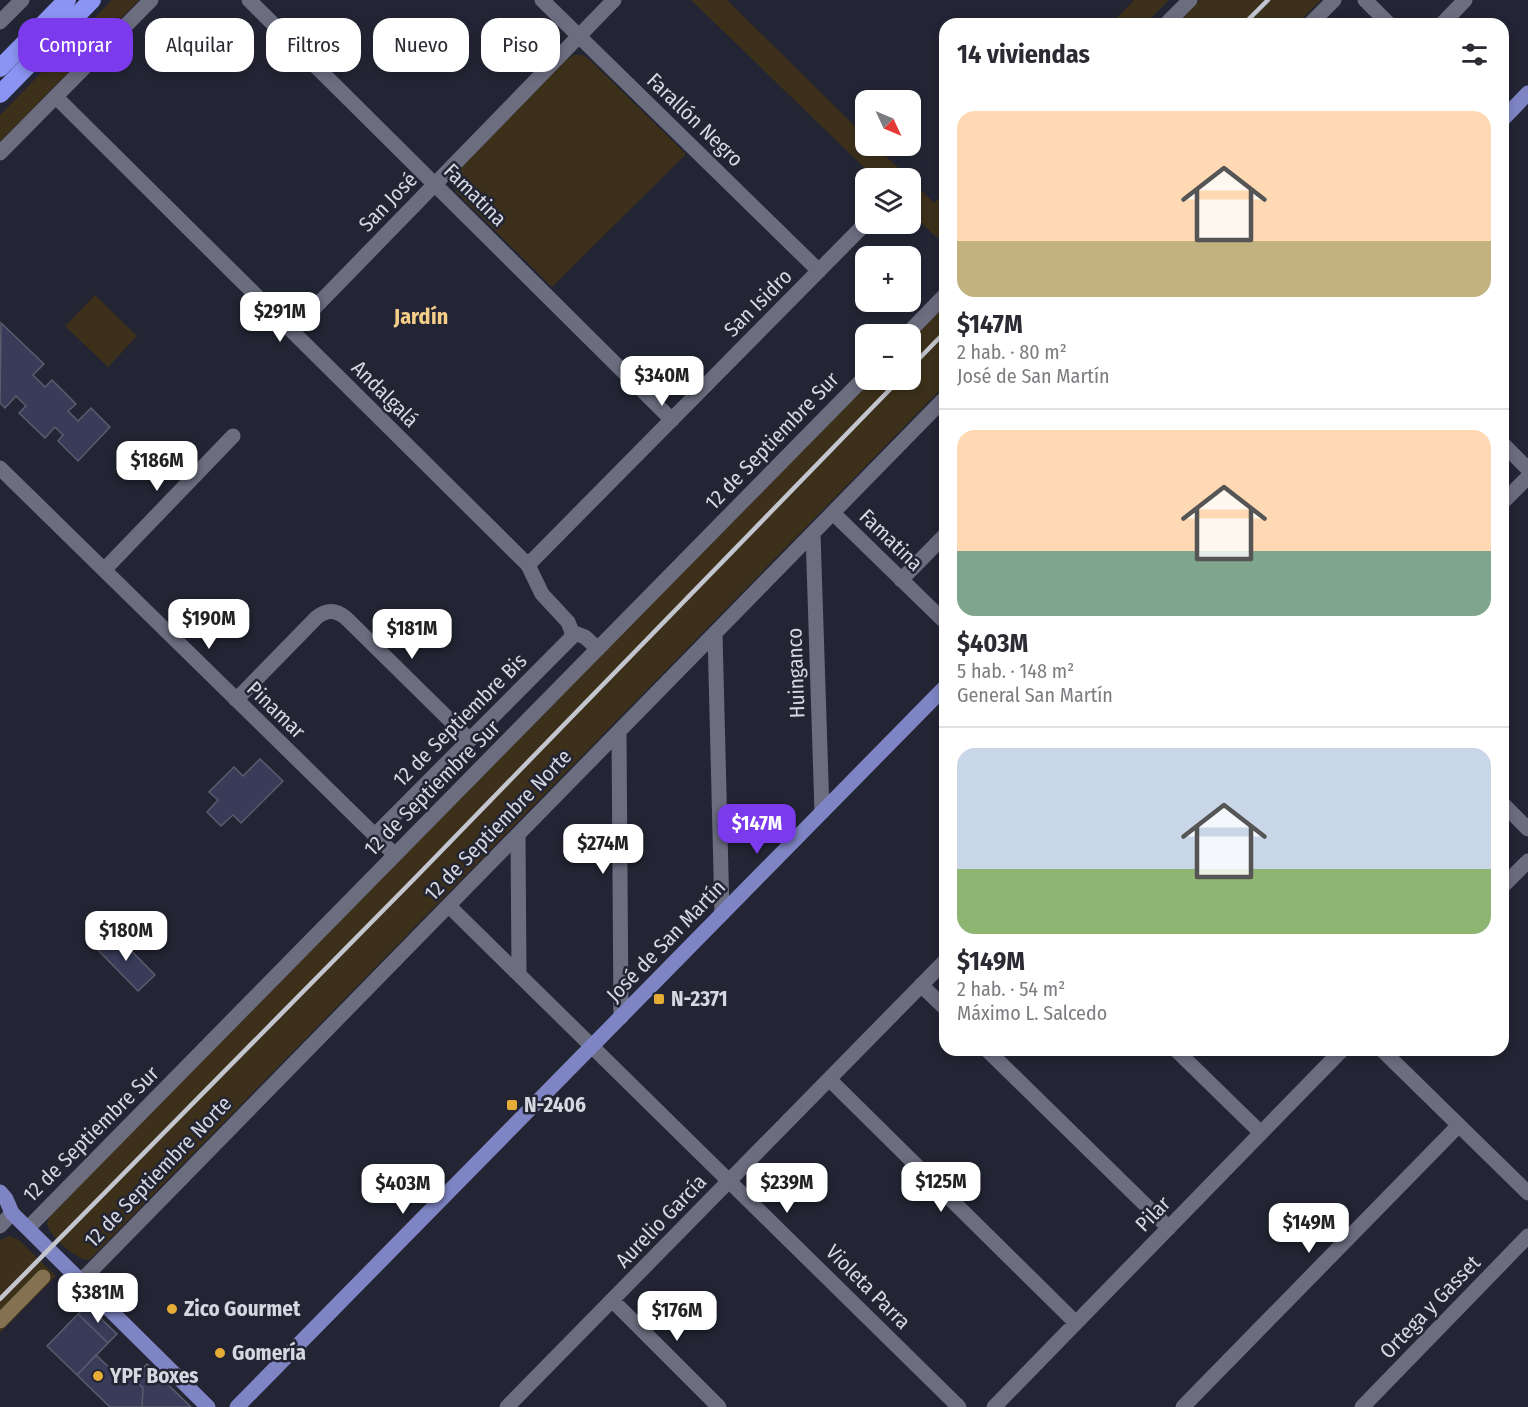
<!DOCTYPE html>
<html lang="es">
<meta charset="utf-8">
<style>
:root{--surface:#fff;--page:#f2f2f3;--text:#2b2b33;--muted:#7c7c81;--line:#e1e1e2;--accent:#7c3aed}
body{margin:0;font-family:"Fira Sans Condensed",sans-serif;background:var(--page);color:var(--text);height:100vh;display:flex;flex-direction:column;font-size:22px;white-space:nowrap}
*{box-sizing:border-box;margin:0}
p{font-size:20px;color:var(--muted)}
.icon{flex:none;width:33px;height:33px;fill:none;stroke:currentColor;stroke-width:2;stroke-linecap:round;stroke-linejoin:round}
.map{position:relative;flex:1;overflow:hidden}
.side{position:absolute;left:939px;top:18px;width:570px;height:1038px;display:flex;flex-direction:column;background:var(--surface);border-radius:18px;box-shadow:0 3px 9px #0003}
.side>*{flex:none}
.banner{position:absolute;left:18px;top:18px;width:570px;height:54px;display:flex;gap:12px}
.needle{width:39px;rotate:134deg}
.tools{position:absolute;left:855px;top:90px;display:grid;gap:12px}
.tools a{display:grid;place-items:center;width:66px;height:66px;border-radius:12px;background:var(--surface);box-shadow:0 3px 9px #0003;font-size:30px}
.price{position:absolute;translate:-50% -51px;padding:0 14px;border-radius:12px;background:#fff;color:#222;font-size:20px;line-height:39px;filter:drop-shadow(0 2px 3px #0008)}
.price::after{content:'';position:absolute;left:50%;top:36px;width:18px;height:14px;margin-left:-9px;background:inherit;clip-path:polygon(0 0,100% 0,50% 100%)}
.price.active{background:var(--accent);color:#fff}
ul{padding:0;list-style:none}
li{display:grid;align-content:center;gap:12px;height:318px;padding:0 18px}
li+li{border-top:2px solid var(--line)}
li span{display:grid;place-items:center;height:186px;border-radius:18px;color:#555}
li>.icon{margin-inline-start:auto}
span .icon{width:108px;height:108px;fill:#fffc;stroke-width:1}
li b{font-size:26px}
h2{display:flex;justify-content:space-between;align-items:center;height:72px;padding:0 18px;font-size:26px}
.chip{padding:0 21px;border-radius:18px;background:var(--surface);box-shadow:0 3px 9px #0003;font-size:21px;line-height:54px}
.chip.active{background:var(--accent);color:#fff}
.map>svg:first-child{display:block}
</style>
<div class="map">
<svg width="1528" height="1407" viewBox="0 0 1528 1407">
<rect width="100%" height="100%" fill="#232534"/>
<path fill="#3c301a" d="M 112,0 L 139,0 L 0,142 L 0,115 Z
M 691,0 L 727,0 L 865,136 L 866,146 L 875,146 L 909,178 L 875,178 Z
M 1134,0 L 1169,0 L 1145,24 L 1111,24 Z
M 1200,0 L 1321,0 L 1297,24 L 1177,24 Z
M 574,55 L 583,55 L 590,60 L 686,154 L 552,287 L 457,193 L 451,183 L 454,175 L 566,60 Z
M 911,180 L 934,203 L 945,193 L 945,230 L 937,238 L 911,213 Z
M 95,295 L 137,336 L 108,367 L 65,326 Z
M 945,301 L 945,385 L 95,1254 L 89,1260 C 76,1260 50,1236 47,1224 L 49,1216 L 868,380 L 910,380 L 911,336 Z
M 10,1236 L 19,1240 L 56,1276 L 0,1333 L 0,1240 Z"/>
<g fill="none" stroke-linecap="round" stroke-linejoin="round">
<path stroke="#837152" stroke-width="15" d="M 0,1321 L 43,1277"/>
</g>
<path fill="#383c59" stroke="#5a5d6d" stroke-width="1.5" d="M 1,323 L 44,364 L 33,375 L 45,387 L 52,380 L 76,404 L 68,411 L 78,421 L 91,408 L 110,427 L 78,461 L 58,441 L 63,435 L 55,427 L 45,438 L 19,413 L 26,406 L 16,396 L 5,408 L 0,403 Z
M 260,759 L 283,781 L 241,823 L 233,815 L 221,826 L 207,812 L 218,800 L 209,792 L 234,767 L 243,776 Z
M 114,933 L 155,975 L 138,991 L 97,949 Z
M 87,1305 L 117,1334 L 108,1343 L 78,1314 Z
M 78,1314 L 108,1343 L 77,1375 L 47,1346 Z
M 96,1355 L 115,1373 L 121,1367 L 143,1388 L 142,1407 L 110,1407 L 77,1375 Z
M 147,1364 L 191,1407 L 142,1407 L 143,1388 L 133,1378 Z"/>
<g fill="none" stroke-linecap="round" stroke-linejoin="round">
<path stroke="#6c6e80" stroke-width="15" d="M 249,0 L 672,420
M 542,0 L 819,271
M 1365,0 L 1389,24
M 0,22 L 22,0
M 1166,24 L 1190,0
M 1310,24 L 1334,0
M 1442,24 L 1465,0
M 56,97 L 528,565 L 542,594 L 568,622 L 572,632 L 585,637 L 598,649
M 0,153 L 151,0
M 292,331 L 614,0
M 907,334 L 945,295
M 1503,444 L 1528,469
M 0,468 L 395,855
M 1503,502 L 1528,477
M 833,513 L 945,622
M 813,533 L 822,812
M 528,565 L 866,223
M 104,570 L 233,436
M 901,580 L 945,535
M 715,633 L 722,913
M 236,700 L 317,617 C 328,609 336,610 346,618 L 470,740
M 619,732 L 621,1017
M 1503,804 L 1528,829
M 375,835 L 566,643 L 571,638 L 572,632
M 518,835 L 519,974
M 1503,886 L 1528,861
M 449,906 L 959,1407
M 921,985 L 945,1008
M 987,1050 L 1169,1228
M 1176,1050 L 1261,1133
M 1382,1050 L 1528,1193
M 829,1079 L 1076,1323
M 0,1226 L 12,1213
M 28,1228 L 866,376
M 81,1281 L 945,398
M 612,1300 L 719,1407
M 507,1407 L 945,961
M 994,1407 L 1342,1050
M 1183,1407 L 1459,1125
M 1362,1407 L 1528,1236"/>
<path stroke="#7f85c4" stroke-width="15" d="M 1503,119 L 1528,93
M 0,1192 L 6,1199 L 12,1213 L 208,1407
M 237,1407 L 945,687"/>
<path stroke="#8b94f2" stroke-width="18" d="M 0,68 L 67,0
M 0,94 L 92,0"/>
<path stroke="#c3c5cf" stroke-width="4.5" d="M 1244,24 L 1268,0
M 910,368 L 945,332
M 0,1299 L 417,876 L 899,380"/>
</g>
<g fill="#e6ad36" stroke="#232534" stroke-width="2">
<rect x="653" y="993" width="12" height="12" rx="3"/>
<rect x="506" y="1099" width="12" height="12" rx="3"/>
<circle cx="172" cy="1309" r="6"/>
<circle cx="220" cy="1353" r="6"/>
<circle cx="98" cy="1376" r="6"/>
</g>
<g text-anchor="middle" stroke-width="5" stroke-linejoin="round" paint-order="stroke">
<g font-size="21" fill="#d6d8e1" stroke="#232534">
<text transform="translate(695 120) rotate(44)" y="7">Farallón Negro</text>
<text transform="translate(475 195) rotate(45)" y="7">Famatina</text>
<text transform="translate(388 202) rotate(-46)" y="7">San José</text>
<text transform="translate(758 303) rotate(-45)" y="7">San Isidro</text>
<text transform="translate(385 394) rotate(45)" y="7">Andalgalá</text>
<text transform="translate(772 441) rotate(-46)" y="7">12 de Septiembre Sur</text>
<text transform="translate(891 540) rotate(44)" y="7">Famatina</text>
<text transform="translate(796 673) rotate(-92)" y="7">Huinganco</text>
<text transform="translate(276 710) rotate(44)" y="7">Pinamar</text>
<text transform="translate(460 720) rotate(-45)" y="7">12 de Septiembre Bis</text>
<text transform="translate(432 788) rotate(-45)" y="7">12 de Septiembre Sur</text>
<text transform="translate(498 825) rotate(-46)" y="7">12 de Septiembre Norte</text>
<text transform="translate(666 941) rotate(-46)" y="7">José de San Martín</text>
<text transform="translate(91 1134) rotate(-45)" y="7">12 de Septiembre Sur</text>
<text transform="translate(158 1172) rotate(-46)" y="7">12 de Septiembre Norte</text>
<text transform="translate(1153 1214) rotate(-46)" y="7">Pilar</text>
<text transform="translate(661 1221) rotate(-46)" y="7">Aurelio García</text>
<text transform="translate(868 1287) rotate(45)" y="7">Violeta Parra</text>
<text transform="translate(1430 1307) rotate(-46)" y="7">Ortega y Gasset</text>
</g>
<g font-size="21" font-weight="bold" fill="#d6d8e1" stroke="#232534" text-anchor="start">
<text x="671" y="1006">N-2371</text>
<text x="524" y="1112">N-2406</text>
<text x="184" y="1316">Zico Gourmet</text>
<text x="232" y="1360">Gomería</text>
<text x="110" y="1383">YPF Boxes</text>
</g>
<g font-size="22" font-weight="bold" fill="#f6ce87" stroke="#232534">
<text x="421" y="324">Jardín</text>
</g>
</g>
</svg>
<div class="tools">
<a><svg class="needle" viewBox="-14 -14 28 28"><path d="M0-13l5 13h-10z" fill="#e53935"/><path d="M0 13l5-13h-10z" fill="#7c7c81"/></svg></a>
<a><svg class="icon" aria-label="layers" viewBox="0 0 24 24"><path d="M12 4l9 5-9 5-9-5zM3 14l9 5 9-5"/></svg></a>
<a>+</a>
<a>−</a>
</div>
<b class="price" style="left:280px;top:343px">$291M</b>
<b class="price" style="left:662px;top:407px">$340M</b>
<b class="price" style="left:157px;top:492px">$186M</b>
<b class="price" style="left:209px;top:650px">$190M</b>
<b class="price" style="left:412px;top:660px">$181M</b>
<b class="price active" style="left:757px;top:855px">$147M</b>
<b class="price" style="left:603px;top:875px">$274M</b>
<b class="price" style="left:126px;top:962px">$180M</b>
<b class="price" style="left:941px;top:1213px">$125M</b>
<b class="price" style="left:787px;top:1214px">$239M</b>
<b class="price" style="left:403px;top:1215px">$403M</b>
<b class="price" style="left:1309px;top:1254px">$149M</b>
<b class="price" style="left:98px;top:1324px">$381M</b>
<b class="price" style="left:677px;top:1342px">$176M</b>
<div class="banner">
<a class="chip active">Comprar</a>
<a class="chip">Alquilar</a>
<a class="chip">Filtros</a>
<a class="chip">Nuevo</a>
<a class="chip">Piso</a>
</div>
<section class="side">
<h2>14 viviendas<svg class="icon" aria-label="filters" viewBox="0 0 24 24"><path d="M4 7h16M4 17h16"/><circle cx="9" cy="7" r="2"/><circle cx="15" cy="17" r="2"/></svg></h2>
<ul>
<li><span style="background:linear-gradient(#ffd9b3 70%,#c2b280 0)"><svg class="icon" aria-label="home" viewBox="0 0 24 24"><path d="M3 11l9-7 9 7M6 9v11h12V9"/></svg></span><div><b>$147M</b><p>2 hab. · 80 m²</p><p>José de San Martín</p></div></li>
<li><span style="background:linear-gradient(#ffd9b3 65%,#7fa58c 0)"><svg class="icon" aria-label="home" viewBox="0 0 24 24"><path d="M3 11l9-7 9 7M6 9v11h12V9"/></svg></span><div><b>$403M</b><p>5 hab. · 148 m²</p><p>General San Martín</p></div></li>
<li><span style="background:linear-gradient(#c9d6e8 65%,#8fb573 0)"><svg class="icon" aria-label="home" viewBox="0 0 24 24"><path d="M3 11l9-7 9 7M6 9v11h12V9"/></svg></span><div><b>$149M</b><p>2 hab. · 54 m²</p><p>Máximo L. Salcedo</p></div></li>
</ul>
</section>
</div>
